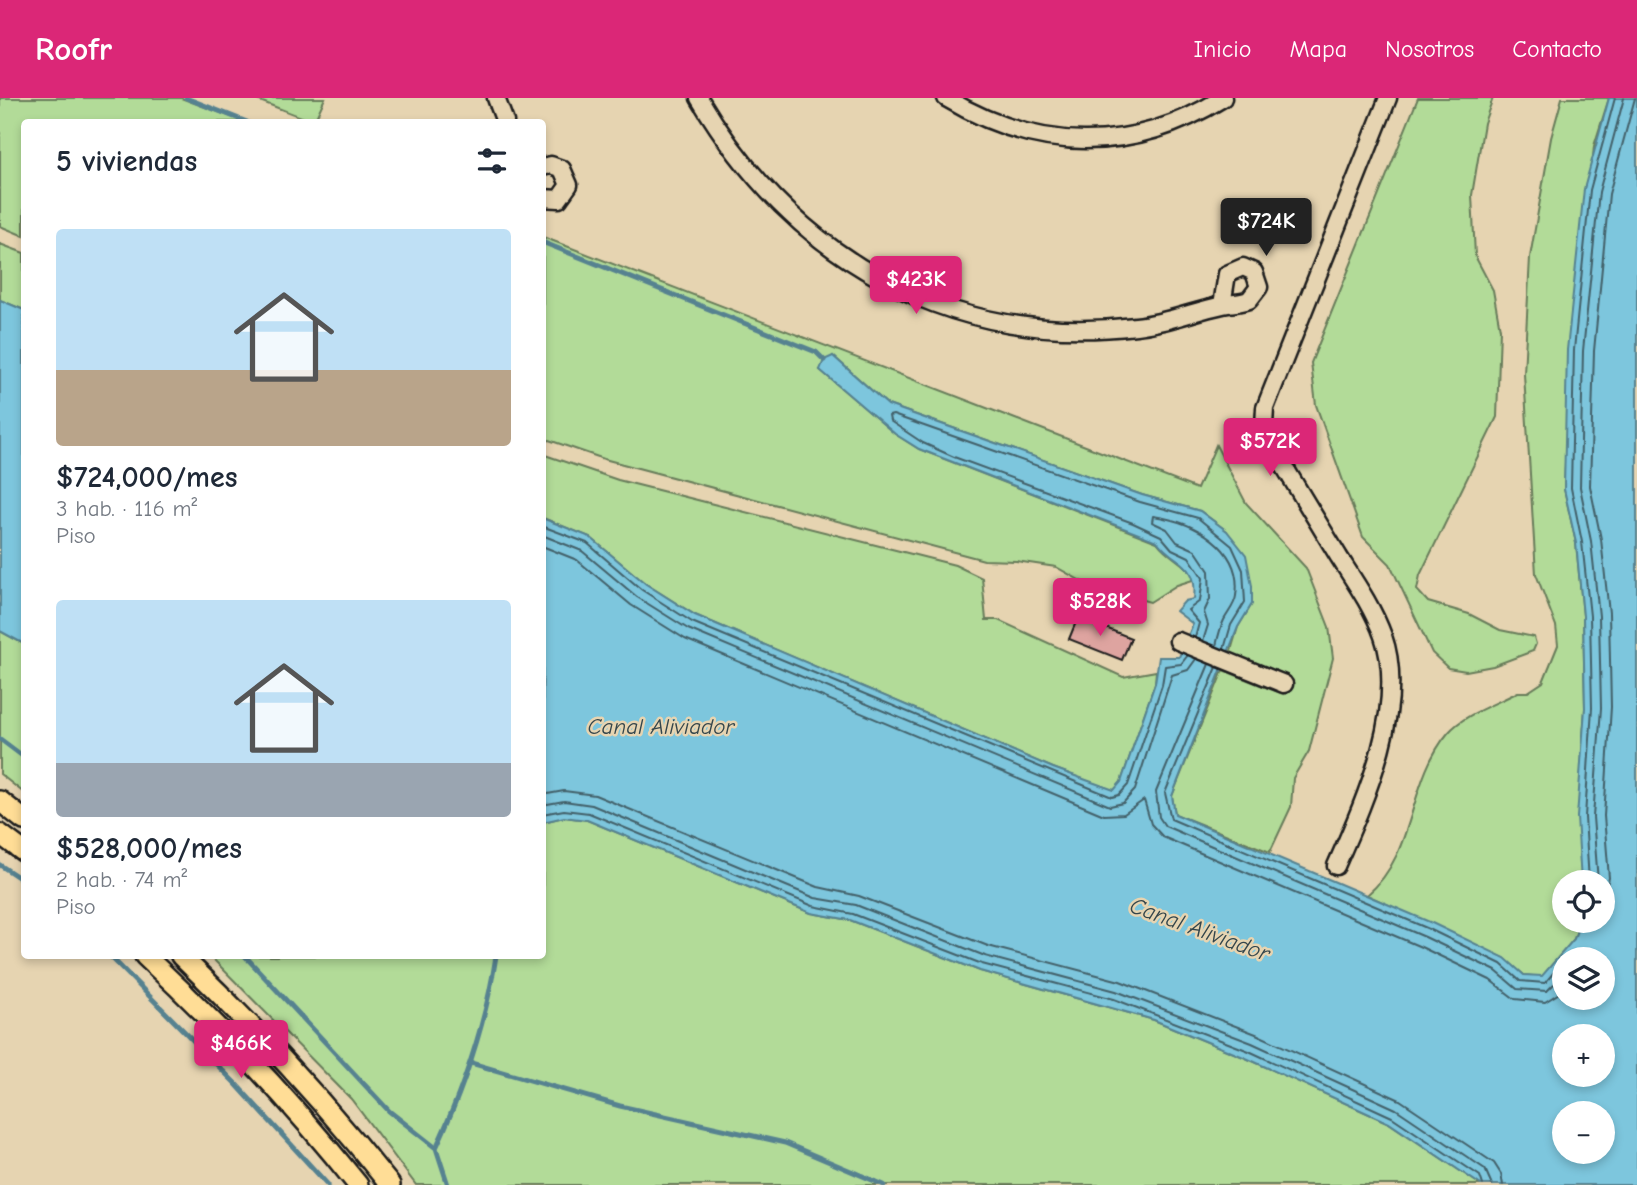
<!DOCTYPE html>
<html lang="es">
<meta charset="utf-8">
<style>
:root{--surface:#fff;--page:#f2f2f3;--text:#1f2937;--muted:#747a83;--accent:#db2777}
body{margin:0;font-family:"Comic Neue",sans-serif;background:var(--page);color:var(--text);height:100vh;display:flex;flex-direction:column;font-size:26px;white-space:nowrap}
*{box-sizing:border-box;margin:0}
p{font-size:23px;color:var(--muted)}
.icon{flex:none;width:38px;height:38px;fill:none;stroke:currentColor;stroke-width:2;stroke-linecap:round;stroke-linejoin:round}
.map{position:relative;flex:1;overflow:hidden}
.side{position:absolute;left:21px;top:21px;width:525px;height:840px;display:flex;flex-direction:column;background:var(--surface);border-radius:7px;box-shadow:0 4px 10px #0003}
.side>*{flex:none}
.buttons{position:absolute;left:1552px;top:772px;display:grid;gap:14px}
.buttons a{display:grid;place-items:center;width:63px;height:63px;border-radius:50%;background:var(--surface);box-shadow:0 4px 10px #0003;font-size:35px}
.price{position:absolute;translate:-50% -60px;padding:0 16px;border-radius:7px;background:var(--accent);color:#fff;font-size:23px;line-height:46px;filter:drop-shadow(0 2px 4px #0008)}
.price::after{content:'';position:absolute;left:50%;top:42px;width:21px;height:16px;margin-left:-10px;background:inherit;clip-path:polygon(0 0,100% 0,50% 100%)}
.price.current{background:#222;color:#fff}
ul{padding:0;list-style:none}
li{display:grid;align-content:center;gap:14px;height:371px;padding:0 35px}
li span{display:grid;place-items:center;height:217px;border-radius:7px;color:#555}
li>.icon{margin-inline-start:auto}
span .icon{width:126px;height:126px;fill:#fffc;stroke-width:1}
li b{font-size:30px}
h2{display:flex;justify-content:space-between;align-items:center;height:84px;padding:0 35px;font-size:30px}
header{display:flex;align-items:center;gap:42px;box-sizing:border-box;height:98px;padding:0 35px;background:var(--accent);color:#fff}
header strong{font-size:33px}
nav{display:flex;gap:38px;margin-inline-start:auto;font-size:24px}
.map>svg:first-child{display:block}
</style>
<header>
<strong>Roofr</strong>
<nav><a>Inicio</a><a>Mapa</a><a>Nosotros</a><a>Contacto</a></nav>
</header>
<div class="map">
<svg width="1637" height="1087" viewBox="0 0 1637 1087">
<rect width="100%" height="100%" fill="#e6d4b1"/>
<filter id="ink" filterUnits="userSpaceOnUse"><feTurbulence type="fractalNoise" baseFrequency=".0143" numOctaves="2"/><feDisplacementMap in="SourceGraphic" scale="14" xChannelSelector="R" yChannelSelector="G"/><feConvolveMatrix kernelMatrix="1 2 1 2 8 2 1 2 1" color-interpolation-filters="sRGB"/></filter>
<g filter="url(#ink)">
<path fill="#b2db98" stroke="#677c5a" stroke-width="2" d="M 0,0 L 181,0 L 245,24 L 24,24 L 24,138 L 0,128 Z
M 252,0 L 325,0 L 314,24 Z
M 1418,0 L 1493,0 L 1484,25 L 1472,97 L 1475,158 L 1493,192 L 1500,231 L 1497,319 L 1420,477 L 1417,492 L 1428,504 L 1469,516 L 1500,532 L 1534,539 L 1536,546 L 1533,553 L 1493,568 L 1466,573 L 1448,570 L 1432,555 L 1390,466 L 1363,439 L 1316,307 L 1311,265 Z
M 1562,0 L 1609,0 L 1594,48 L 1566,339 L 1564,391 L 1576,445 L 1583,518 L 1585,610 L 1578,719 L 1583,780 L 1581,784 L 1564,784 L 1564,822 L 1580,823 L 1574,841 L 1542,879 L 1524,877 L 1504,860 L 1367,797 C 1416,756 1407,684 1448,635 C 1464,616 1496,606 1518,594 L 1528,594 L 1543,584 L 1558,547 L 1556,528 L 1536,476 L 1524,276 L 1530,159 L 1551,40 Z
M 543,139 L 1197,391 L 1216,347 L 1246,405 L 1306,470 L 1329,529 L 1333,560 L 1309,653 L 1293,680 L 1291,709 L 1270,754 L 1175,716 L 1172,698 L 1223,572 L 1283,596 L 1290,582 L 1230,556 L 1238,529 L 1252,506 L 1227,433 L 1200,413 L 1142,397 L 888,307 L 833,258 L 820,272 L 895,336 L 919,351 L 1157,444 C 1170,461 1183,462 1196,481 L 1177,487 L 1150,504 L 1090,488 L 1056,469 L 1016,463 L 984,462 L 604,361 L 543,340 Z
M 0,146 L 24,155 L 24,212 L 0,202 Z
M 542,356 L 618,382 L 955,467 L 982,480 L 986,522 L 998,522 L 1123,579 L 1156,573 L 1155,585 L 1121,684 L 1114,693 L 1053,670 L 695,517 L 646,486 L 590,439 L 543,420 Z
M 0,533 L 24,546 L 24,695 L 0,676 Z
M 564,719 L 587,722 L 811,815 L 850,822 L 980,873 L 1154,922 L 1246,960 L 1389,1025 L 1481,1087 L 416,1087 L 351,1001 L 210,858 L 542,858 L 543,724 Z"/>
<path fill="#7dc6dd" stroke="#568290" stroke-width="2" fill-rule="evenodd" d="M 1609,0 L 1637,0 L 1637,1087 L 1481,1087 L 1389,1025 L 1246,960 L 1154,922 L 980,873 L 850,822 L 811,815 L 587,722 L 564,719 L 543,724 L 542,420 L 590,439 L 646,486 L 695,517 L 1053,670 L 1114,692 L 1121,684 L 1155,585 L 1159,559 L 1179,559 L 1193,526 L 1176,513 L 1185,503 L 1194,501 C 1198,462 1176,468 1157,443 L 919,351 L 895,336 L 820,272 L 824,262 L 833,258 L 888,307 L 1142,397 L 1200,413 L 1227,433 L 1246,457 L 1252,488 L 1252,506 L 1238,529 L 1172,698 L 1175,716 L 1432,825 L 1505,860 L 1524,877 L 1542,878 L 1574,841 L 1580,823 L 1603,822 L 1603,784 L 1581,784 L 1577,719 L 1585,610 L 1583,518 L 1576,445 L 1564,391 L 1567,252 L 1584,91 ZM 1564,861 L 1603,861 L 1603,900 L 1564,900 ZM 1564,938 L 1603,938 L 1603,976 L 1564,976 ZM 1564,1015 L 1603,1015 L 1603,1054 L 1564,1054 Z
M 0,202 L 24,212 L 24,546 L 0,533 Z"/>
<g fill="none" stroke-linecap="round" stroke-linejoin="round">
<path stroke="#436069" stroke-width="2" d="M 542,428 L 587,445 L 642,492 L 692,524 L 1112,699 L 1119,697 L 1128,687 L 1162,587 L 1165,568 L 1181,566 L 1188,557
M 542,437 L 582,453 L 637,499 L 688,531 L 1110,708 L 1123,705 L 1135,692 L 1172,577 L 1188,572 L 1196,561
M 542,448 L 577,462 L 631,507 L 685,541 L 1104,717 L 1124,716 L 1144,702 L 1151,726 L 1163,739 L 1421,849 L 1490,882 L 1515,901 L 1545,904 L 1564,892
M 1195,540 L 1199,525 L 1188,512 L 1200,503 L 1203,480 L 1189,459 L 1172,451 L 1161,438 L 1133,425 L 954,359 L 923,345 L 890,323 L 889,318 L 893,317 L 1140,404 L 1198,420 L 1232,448 L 1243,472 L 1245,504 L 1231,527 L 1224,551
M 1203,543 L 1208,527 L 1204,514 L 1210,501 L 1209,473 L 1195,452 L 1177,444 L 1167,431 L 1152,424 L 1153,418 C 1194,424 1243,449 1236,498 C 1235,507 1228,514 1224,522 C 1220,530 1218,539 1216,548
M 1209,566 L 1156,694 L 1159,719 L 1165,728 L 1425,839 L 1496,873 L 1517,891 L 1547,893 L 1564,876
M 1217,569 L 1165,695 L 1171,721 L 1429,831 L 1501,866 L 1520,883 L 1545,885 L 1564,862
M 542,697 L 564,693 L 595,697 L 818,789 L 859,798 L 988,848 L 1120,883 L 1256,936 L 1400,1002 L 1494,1065 L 1501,1076 L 1503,1087
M 542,707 L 564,703 L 592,707 L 815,800 L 856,807 L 985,858 L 1116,893 L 1252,945 L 1396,1011 L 1485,1071 L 1492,1087
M 542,716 L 564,712 L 589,715 L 813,808 L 853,816 L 982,866 L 1114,901 L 1249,953 L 1392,1019 L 1480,1078 L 1483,1087
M 1589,784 L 1585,719 L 1592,610 L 1590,518 L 1582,444 L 1571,390 L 1574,252 L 1590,92 L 1615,0
M 1598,784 L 1593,719 L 1601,610 L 1599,518 L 1591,443 L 1580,389 L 1583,253 L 1599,94 L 1624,0
M 1603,798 L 1609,780 L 1604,718 L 1611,609 L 1609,515 L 1601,441 L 1590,388 L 1594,253 L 1609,96 L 1635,0"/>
<path stroke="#568290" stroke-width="5" d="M 186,0 L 247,24
M 542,144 L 816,254 L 824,262
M 0,641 L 24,659
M 0,767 L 24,783
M 110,858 L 236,986 L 328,1087
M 245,858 L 389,1013 L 436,1050 L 448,1087
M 471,965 L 620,1008 L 785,1045 L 884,1087
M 436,1050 C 464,989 486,925 496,858"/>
</g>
<path fill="#dea4a0" stroke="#1c1c1c" stroke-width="2" d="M 1078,519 L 1131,540 L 1122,562 L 1069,541 Z"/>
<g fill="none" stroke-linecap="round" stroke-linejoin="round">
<g stroke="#1c1c1c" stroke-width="21">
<path id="minor" d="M 496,0 L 505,24
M 699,0 C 793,159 948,250 1136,228 C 1167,225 1194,213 1223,207 C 1232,205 1241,205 1249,202 L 1259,189 L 1254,174 L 1243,169 L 1227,176 L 1222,207
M 946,0 C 1037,55 1132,57 1223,0
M 542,69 L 551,67 L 562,71 L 569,87 L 559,101 L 542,100
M 1178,543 L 1284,586
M 1336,768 C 1364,704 1408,608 1383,538 C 1373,510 1355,484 1339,459 C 1316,421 1293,383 1270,345 L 1264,328 L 1265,310 L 1388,0"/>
</g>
<g stroke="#1c1c1c" stroke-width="24">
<path id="major" d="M 0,703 L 24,722
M 0,736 L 24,754
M 145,858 C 221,929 293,1005 358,1087
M 181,858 C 256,930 326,1006 390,1087"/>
</g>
<use href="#minor" stroke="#e6d4b1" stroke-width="16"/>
<use href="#major" stroke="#ffdd96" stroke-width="19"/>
</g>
</g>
<g text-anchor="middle" stroke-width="5" stroke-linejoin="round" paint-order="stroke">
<g font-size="23" font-style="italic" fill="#34464c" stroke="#e6d4b1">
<text x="661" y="636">Canal Aliviador</text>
<text transform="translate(1200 831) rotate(20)" y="8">Canal Aliviador</text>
</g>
</g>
</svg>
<div class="buttons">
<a><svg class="icon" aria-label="locate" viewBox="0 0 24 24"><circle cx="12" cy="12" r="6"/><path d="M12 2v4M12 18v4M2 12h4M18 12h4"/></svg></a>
<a><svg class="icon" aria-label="layers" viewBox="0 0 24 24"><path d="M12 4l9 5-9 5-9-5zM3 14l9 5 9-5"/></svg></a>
<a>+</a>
<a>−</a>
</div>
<b class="price current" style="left:1266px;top:160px">$724K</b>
<b class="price" style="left:916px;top:218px">$423K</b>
<b class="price" style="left:1270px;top:380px">$572K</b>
<b class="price" style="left:1100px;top:540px">$528K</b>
<b class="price" style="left:241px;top:982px">$466K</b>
<section class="side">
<h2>5 viviendas<svg class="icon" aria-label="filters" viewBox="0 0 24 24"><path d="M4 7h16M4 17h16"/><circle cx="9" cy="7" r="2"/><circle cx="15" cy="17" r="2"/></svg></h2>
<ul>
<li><span style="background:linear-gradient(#bfe0f5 65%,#b9a48a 0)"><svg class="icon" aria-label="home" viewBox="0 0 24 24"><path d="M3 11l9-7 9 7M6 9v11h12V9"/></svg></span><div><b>$724,000/mes</b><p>3 hab. · 116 m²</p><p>Piso</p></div></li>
<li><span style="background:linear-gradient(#bfe0f5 75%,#9aa5b1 0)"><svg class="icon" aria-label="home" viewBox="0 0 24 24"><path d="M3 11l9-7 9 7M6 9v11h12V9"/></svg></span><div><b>$528,000/mes</b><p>2 hab. · 74 m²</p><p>Piso</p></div></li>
</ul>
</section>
</div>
